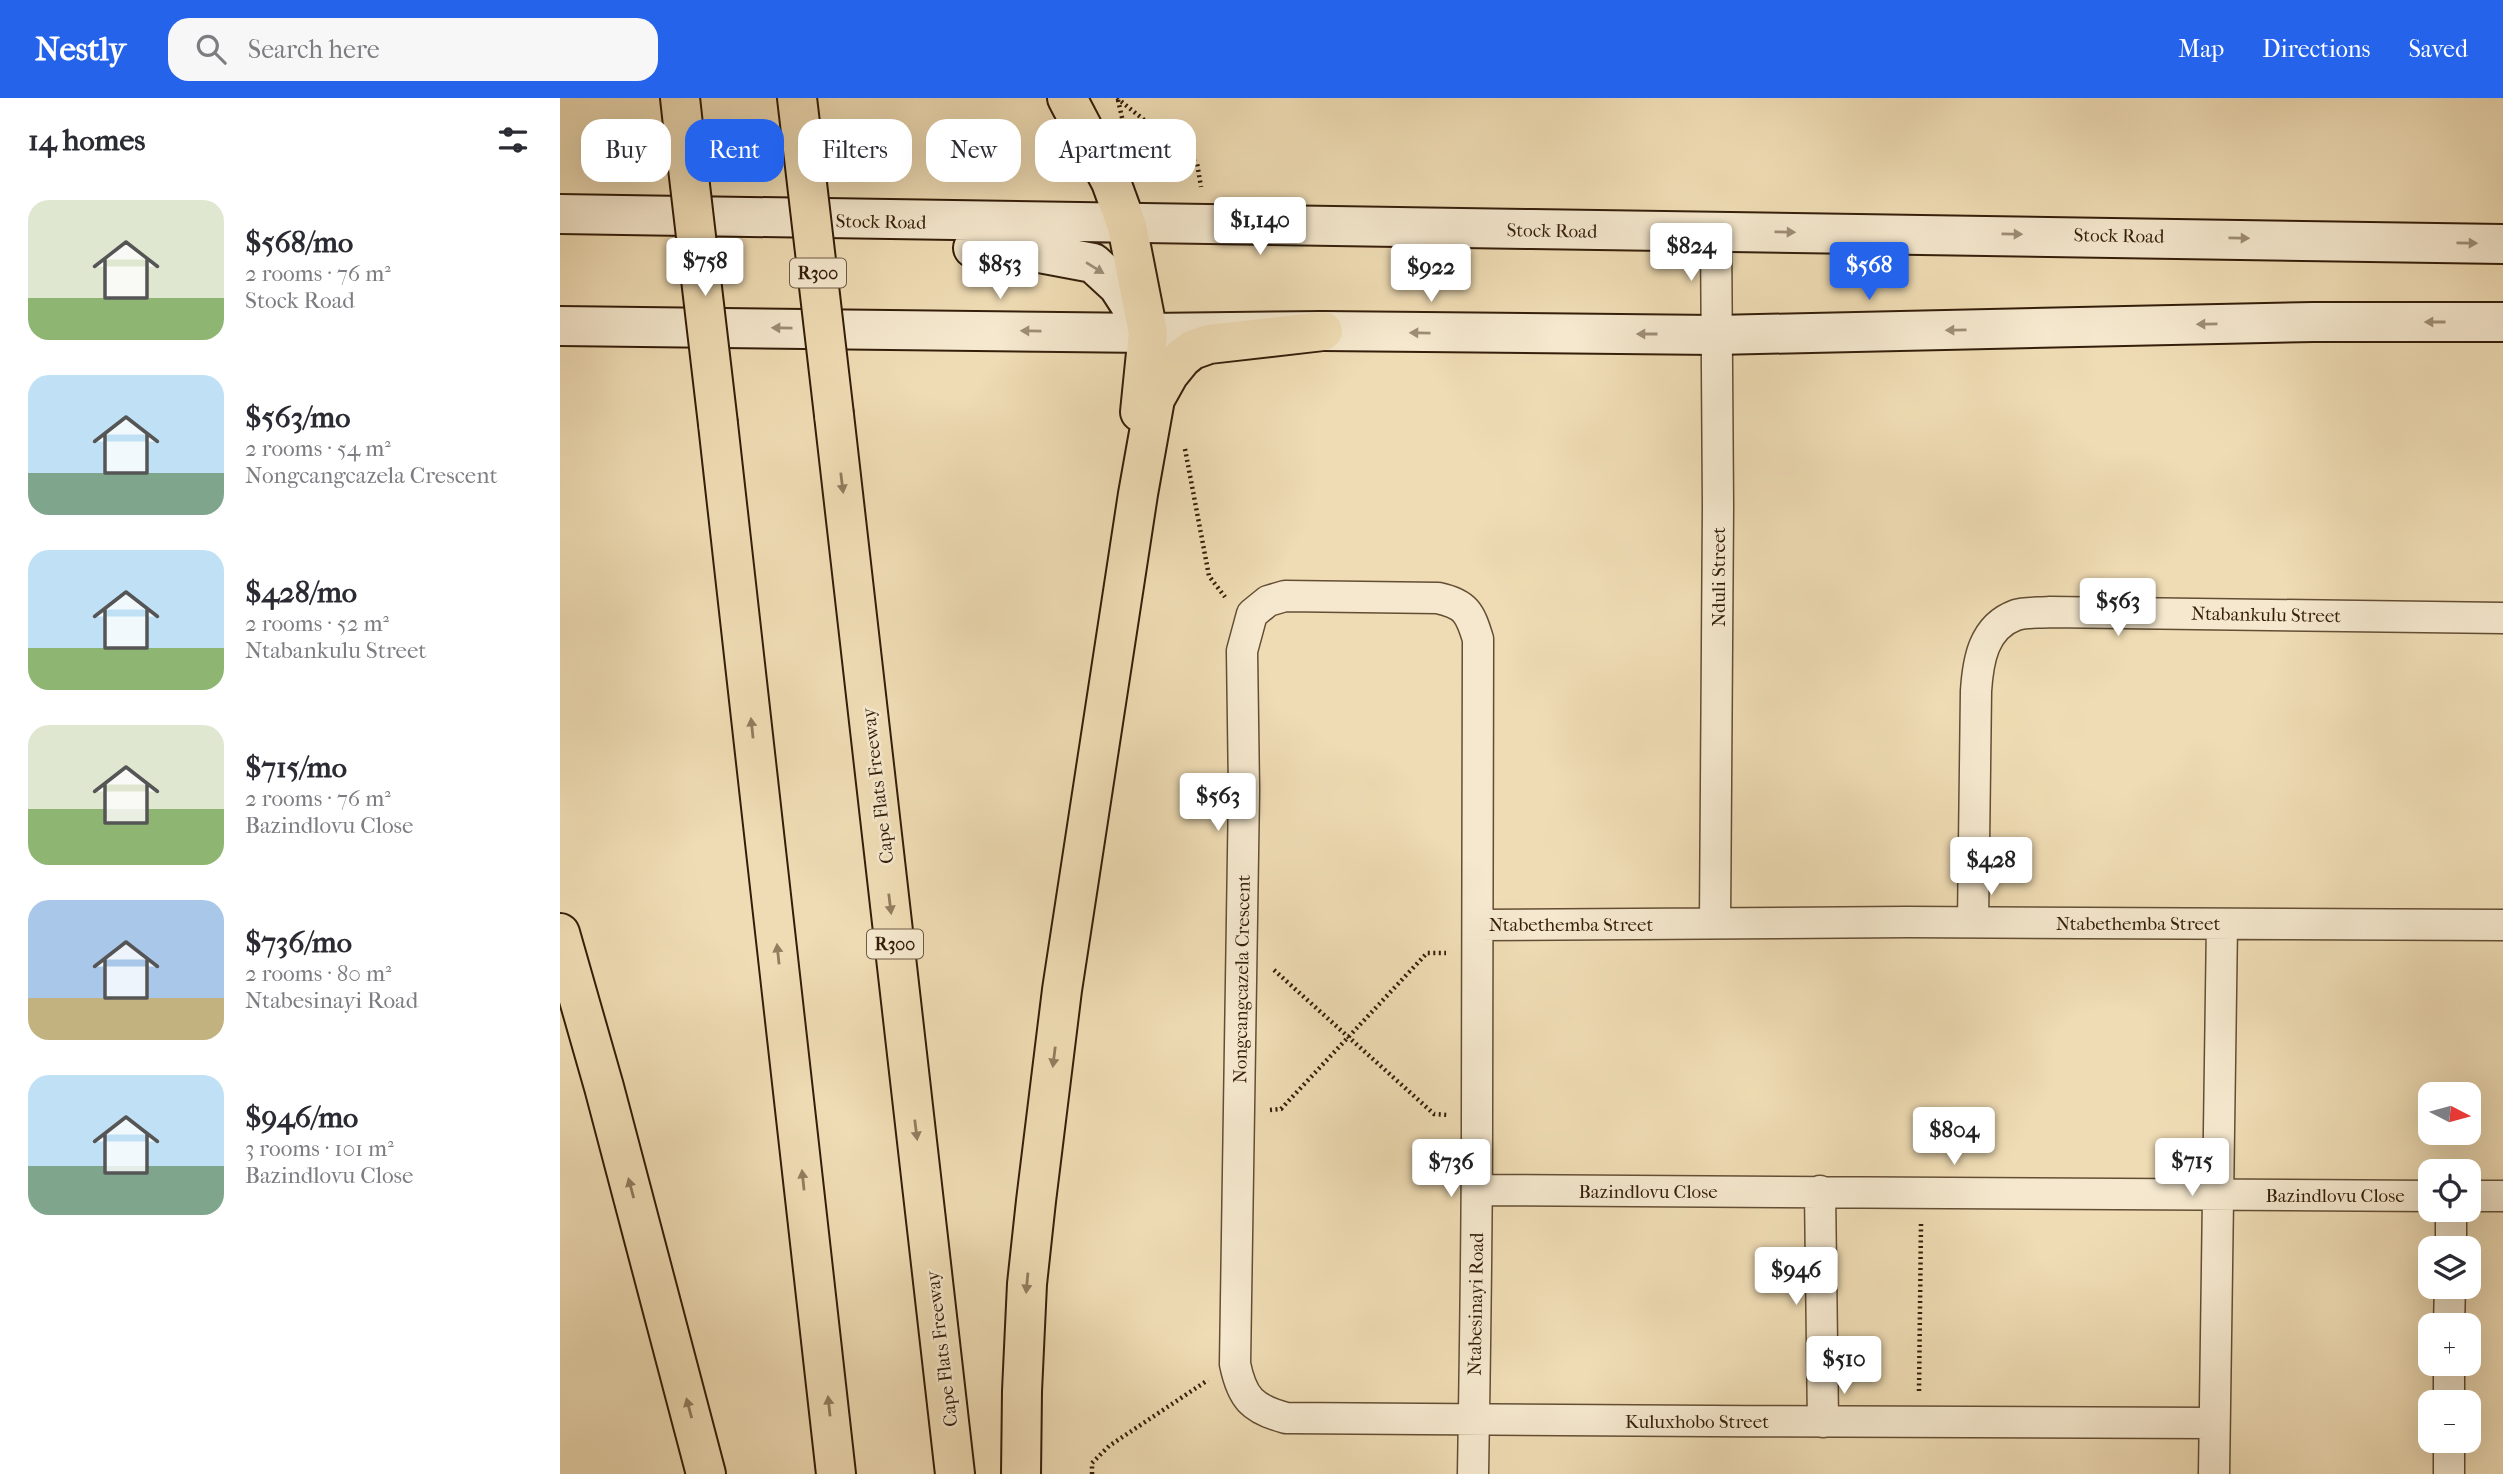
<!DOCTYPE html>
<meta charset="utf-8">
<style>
:root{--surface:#fff;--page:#f7f7f7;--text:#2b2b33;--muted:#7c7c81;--accent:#2563eb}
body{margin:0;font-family:"IM FELL French Canon",serif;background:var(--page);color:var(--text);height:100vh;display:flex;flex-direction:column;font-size:26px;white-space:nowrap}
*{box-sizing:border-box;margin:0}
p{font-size:23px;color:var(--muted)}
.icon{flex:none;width:38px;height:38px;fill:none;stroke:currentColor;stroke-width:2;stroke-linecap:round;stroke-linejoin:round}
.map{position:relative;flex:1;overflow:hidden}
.details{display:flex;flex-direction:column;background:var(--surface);width:560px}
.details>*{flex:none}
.banner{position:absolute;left:21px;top:21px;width:665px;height:63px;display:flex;gap:14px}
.needle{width:46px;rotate:96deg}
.fabs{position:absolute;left:1858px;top:984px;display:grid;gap:14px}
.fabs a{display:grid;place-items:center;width:63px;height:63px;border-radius:14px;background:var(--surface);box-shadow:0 7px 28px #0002;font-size:35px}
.price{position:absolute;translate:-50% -60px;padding:0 16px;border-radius:7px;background:#fff;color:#222;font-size:23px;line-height:46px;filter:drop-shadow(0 2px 4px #0008)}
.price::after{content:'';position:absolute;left:50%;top:42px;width:21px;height:16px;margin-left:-10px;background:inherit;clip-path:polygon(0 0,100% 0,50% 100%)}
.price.active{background:var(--accent);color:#fff}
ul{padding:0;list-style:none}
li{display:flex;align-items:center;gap:21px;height:175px;padding:0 28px}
li span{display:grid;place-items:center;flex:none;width:196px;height:140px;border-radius:21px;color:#555}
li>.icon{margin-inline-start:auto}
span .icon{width:84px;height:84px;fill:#fffc;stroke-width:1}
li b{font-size:30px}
h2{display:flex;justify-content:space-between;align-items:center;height:84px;padding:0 28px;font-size:30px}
.pill{padding:0 24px;border-radius:21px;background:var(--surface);box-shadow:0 7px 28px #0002;font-size:24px;line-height:63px}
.pill.active{background:var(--accent);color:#fff}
header{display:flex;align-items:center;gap:42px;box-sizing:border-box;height:98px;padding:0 35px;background:var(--accent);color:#fff}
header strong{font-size:33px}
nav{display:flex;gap:38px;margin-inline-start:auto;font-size:24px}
.search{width:490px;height:63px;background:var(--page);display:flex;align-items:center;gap:18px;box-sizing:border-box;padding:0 24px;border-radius:21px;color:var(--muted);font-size:26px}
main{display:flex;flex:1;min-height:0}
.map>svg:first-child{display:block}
</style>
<header>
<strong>Nestly</strong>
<div class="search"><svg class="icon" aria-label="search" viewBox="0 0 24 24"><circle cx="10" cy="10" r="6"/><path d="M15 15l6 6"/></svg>Search here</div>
<nav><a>Map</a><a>Directions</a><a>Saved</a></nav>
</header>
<main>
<section class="details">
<h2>14 homes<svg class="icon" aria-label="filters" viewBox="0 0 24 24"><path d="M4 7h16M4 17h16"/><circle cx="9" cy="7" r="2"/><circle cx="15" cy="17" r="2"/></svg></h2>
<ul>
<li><span style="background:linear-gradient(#dfe7d0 70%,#8fb573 0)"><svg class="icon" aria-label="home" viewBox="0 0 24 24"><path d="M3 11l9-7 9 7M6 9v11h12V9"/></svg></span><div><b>$568/mo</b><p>2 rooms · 76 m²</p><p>Stock Road</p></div></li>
<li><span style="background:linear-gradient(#bfe0f5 70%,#7fa58c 0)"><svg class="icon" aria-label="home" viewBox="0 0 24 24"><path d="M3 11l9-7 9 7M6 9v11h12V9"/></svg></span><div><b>$563/mo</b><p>2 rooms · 54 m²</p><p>Nongcangcazela Crescent</p></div></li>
<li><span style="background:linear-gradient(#bfe0f5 70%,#8fb573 0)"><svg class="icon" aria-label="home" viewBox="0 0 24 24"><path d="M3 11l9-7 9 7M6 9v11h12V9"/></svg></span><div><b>$428/mo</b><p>2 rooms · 52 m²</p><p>Ntabankulu Street</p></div></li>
<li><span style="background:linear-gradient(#dfe7d0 60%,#8fb573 0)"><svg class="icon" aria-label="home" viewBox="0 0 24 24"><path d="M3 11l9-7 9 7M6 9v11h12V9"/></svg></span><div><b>$715/mo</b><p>2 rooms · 76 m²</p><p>Bazindlovu Close</p></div></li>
<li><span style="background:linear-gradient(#a9c7e8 70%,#c2b280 0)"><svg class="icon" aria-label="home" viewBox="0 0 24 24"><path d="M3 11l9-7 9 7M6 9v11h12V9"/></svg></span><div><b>$736/mo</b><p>2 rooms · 80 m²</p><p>Ntabesinayi Road</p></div></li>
<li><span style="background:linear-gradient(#bfe0f5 65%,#7fa58c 0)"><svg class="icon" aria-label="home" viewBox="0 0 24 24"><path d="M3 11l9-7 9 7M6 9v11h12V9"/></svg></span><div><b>$946/mo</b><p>3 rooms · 101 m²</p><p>Bazindlovu Close</p></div></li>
</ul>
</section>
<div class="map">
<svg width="1943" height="1376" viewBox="0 0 1943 1376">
<rect width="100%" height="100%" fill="#efdcb4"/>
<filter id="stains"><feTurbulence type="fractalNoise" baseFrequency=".00286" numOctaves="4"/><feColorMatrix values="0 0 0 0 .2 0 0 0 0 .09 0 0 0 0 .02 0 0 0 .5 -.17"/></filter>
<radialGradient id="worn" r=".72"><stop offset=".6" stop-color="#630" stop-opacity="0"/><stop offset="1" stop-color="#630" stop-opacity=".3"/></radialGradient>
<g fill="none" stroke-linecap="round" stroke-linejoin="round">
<g stroke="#634e34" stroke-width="33">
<path id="street" d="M 1413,824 L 1416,593 C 1418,563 1423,529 1456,517 C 1465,514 1479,515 1490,514 L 1943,520
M 1155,825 L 1158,409 L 1156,133
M 918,827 L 1347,824 L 1943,827
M 917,1092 L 1871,1098
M 1260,1093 L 1263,1324
M 1909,1098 L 1943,1098
M 1891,1150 L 1891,1111
M 1889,1227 L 1890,1188
M 1889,1304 L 1889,1265
M 913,1376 C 915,1257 917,1137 917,1018 L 918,541 C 910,515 906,506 878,500 L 725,498 L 708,503 L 692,516 L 682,553 L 684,692 L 675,1266 C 682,1300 692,1311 726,1320 C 1035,1323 1345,1324 1654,1325
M 1654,1376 L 1662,826
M 1889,1376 L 1889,1342"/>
</g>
<g stroke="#341e0a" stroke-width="42">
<path id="secondary" d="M 0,116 C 648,132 1295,130 1943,146
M 413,150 L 458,151 L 533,165 L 558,188 L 587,233
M 0,228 L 588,235 L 763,233 L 1156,237 L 1753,224 L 1943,224"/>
</g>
<g stroke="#341e0a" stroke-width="42">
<path id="highway" d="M 120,0 L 124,36
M 237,0 L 241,34
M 507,0 L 551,84 L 567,128 L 588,235 L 580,314
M 274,317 L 395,1376
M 158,326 L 276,1376
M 0,835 L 44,989 L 146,1376
M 461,1376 L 462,1293 L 467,1186 L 476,1103 L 502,892 L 578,396 L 595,301 L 609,276 L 622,260 L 632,252 L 649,246 L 763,233"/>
</g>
<path stroke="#341e0a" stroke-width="4.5" stroke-dasharray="2 3.5" stroke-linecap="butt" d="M 557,0 L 637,65 L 641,89
M 558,2 L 563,24
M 625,351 L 649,478 L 665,499
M 714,872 L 874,1016 L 888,1017
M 710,1012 L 721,1011 L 867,855 L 886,855
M 1359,1293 L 1361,1126
M 532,1376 L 532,1365 L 549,1348 L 648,1282"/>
<use href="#street" stroke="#f5e8ce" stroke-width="30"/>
<use href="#secondary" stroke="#f5e8ce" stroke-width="38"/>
<use href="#highway" stroke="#efdcb4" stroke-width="38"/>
<g stroke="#341e0a" stroke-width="42" stroke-linecap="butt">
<path id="highway-bridge" d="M 241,34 L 274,317
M 124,36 L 158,326"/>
</g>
<use href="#highway-bridge" stroke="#efdcb4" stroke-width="38"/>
</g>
<defs><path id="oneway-solid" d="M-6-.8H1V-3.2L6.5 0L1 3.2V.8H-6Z" transform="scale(1.75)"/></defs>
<g fill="#9e8d76">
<use href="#oneway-solid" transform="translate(1225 134) rotate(1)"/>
<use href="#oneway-solid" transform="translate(1452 136) rotate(1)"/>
<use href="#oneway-solid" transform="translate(1679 140) rotate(1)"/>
<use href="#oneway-solid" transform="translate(1907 145) rotate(1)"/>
<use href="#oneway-solid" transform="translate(535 170) rotate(32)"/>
<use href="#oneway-solid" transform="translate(1875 224) rotate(-180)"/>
<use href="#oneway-solid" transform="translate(1647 226) rotate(179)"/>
<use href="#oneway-solid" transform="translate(222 230) rotate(-179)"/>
<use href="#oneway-solid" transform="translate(1396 232) rotate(179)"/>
<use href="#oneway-solid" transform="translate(471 233) rotate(-179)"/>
<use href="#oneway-solid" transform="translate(860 235) rotate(-179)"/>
<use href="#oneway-solid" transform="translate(1087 236) rotate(-180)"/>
</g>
<g fill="#927d5f">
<use href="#oneway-solid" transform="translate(282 385) rotate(83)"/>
<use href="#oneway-solid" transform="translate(192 630) rotate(-96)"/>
<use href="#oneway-solid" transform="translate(330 806) rotate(83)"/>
<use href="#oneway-solid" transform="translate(218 856) rotate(-96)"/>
<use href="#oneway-solid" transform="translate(494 959) rotate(97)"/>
<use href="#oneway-solid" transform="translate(356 1032) rotate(83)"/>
<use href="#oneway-solid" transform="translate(243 1082) rotate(-96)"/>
<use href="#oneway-solid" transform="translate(71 1090) rotate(-105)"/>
<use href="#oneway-solid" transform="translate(467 1185) rotate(95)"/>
<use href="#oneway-solid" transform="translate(269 1308) rotate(-96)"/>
<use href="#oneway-solid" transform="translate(129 1310) rotate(-105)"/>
</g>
<g text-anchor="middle" stroke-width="5" stroke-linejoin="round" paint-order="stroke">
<g fill="#f5e8ce" stroke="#6e5b45" stroke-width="2">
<rect x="230" y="160.5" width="56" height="29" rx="5"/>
<rect x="307" y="831.5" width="56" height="29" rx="5"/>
</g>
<g font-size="18" font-weight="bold" fill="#341e0a">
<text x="258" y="181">R300</text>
<text x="335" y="852">R300</text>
</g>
<g font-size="19" fill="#341e0a" stroke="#f5e8ce">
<text transform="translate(321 123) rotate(1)" y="7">Stock Road</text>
<text transform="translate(992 132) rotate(1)" y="7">Stock Road</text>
<text transform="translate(1559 137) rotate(1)" y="7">Stock Road</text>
<text transform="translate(1158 479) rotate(-90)" y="7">Nduli Street</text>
<text transform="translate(1706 516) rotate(1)" y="7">Ntabankulu Street</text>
<text transform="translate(317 688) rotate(-97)" y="7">Cape Flats Freeway</text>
<text x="1578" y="832">Ntabethemba Street</text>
<text x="1011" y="833">Ntabethemba Street</text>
<text transform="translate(681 881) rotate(-89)" y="7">Nongcangcazela Crescent</text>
<text x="1088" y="1100">Bazindlovu Close</text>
<text x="1775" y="1104">Bazindlovu Close</text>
<text transform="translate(915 1206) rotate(-89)" y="7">Ntabesinayi Road</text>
<text transform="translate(381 1251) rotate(-97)" y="7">Cape Flats Freeway</text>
<text x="1137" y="1330">Kuluxhobo Street</text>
</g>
</g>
<rect width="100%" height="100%" filter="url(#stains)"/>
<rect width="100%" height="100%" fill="url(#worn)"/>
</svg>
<div class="fabs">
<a><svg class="needle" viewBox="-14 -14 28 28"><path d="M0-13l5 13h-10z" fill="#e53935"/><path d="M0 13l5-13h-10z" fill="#7c7c81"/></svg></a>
<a><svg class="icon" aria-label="locate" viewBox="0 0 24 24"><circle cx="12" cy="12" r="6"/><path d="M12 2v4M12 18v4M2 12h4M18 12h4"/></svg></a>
<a><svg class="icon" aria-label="layers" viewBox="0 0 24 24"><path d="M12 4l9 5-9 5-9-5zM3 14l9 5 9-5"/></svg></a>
<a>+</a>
<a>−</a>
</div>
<b class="price" style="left:700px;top:159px">$1,140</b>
<b class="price" style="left:1131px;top:185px">$824</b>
<b class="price" style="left:145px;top:200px">$758</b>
<b class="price" style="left:440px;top:203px">$853</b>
<b class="price active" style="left:1309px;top:204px">$568</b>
<b class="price" style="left:871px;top:206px">$922</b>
<b class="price" style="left:1558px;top:540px">$563</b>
<b class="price" style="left:658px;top:735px">$563</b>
<b class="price" style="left:1431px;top:799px">$428</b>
<b class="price" style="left:1394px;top:1069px">$804</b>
<b class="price" style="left:1632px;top:1100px">$715</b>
<b class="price" style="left:891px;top:1101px">$736</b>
<b class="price" style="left:1236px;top:1209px">$946</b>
<b class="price" style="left:1284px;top:1298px">$510</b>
<div class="banner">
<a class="pill">Buy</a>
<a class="pill active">Rent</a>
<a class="pill">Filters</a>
<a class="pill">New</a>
<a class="pill">Apartment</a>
</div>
</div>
</main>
